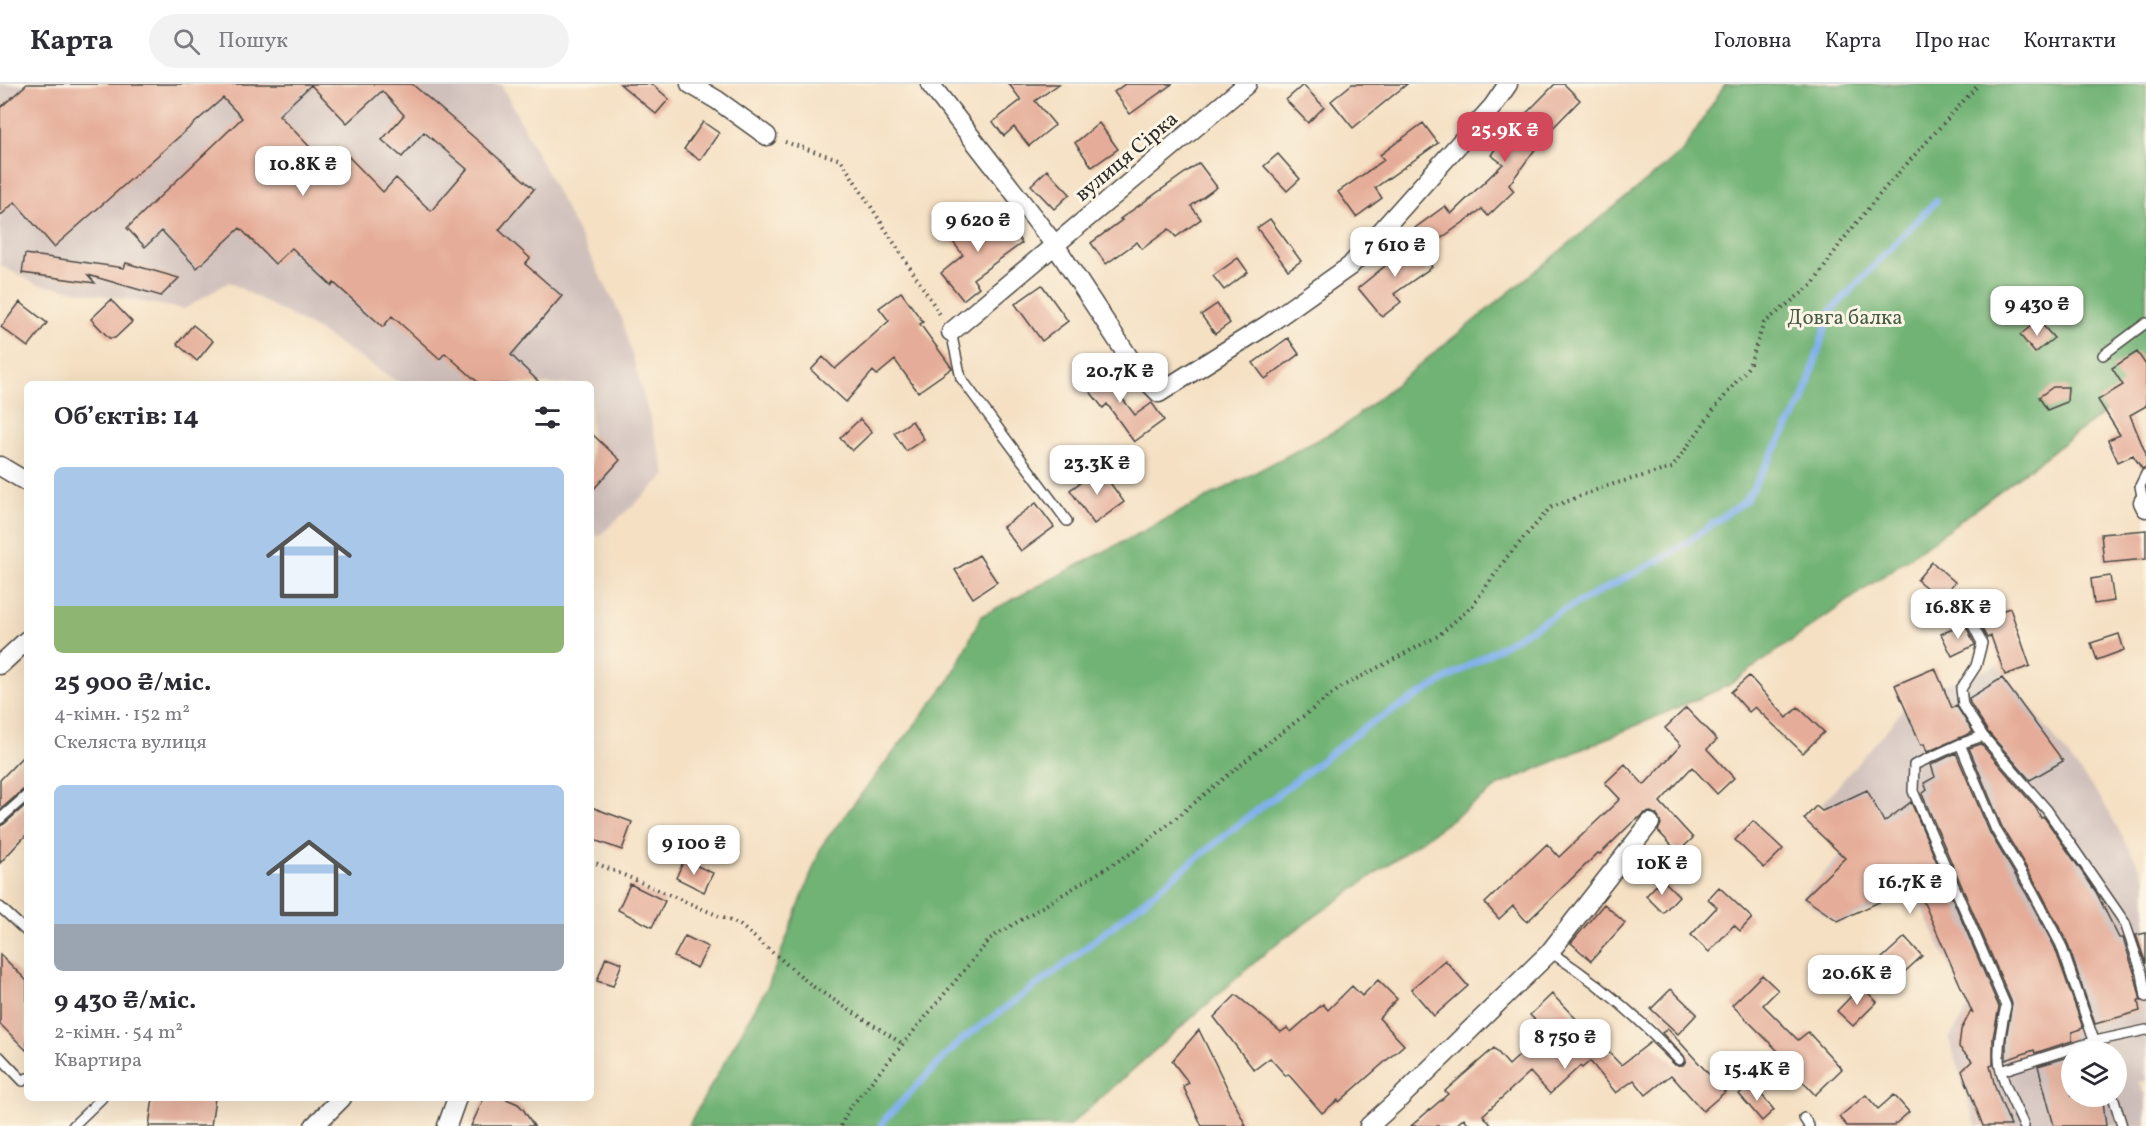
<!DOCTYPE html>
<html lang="uk">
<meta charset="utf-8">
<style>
:root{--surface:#fff;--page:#f2f2f3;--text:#2b2b33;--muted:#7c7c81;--line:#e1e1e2;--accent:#d1495b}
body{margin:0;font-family:Vollkorn,serif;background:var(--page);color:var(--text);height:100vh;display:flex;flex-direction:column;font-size:22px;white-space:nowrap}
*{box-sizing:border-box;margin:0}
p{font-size:20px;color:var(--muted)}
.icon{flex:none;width:33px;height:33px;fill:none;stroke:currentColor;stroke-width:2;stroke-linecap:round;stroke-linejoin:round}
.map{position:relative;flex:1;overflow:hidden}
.sheet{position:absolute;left:24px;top:297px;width:570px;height:720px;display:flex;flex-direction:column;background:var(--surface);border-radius:9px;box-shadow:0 6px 24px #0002}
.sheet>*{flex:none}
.tools{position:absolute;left:2061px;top:957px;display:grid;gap:12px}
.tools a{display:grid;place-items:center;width:66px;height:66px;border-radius:50%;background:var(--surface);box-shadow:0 6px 24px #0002;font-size:30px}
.price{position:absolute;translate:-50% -51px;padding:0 14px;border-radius:12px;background:#fff;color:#222;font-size:20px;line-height:39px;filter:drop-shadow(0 2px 3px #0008)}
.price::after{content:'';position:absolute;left:50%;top:36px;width:18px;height:14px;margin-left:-9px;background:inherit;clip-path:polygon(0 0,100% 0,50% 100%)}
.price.on{background:var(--accent);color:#fff}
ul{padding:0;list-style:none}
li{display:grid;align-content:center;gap:12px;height:318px;padding:0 30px}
li span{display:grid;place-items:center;height:186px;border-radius:9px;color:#555}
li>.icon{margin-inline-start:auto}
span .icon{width:108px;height:108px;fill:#fffc;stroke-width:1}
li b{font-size:26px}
h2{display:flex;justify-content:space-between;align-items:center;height:72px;padding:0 30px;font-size:26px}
header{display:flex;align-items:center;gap:36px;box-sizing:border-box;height:84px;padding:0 30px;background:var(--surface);border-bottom:2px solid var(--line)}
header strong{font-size:28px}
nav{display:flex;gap:33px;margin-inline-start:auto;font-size:21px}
.search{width:420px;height:54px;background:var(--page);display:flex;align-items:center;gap:15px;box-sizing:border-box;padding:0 21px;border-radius:33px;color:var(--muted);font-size:22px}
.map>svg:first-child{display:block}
</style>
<header>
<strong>Карта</strong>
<div class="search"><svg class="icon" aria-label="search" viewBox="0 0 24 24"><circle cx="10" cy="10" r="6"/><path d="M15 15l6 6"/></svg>Пошук</div>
<nav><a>Головна</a><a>Карта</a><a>Про нас</a><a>Контакти</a></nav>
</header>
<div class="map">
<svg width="2146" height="1042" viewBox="0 0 2146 1042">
<rect width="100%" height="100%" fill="#fcf5e5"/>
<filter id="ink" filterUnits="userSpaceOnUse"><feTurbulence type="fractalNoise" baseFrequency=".0167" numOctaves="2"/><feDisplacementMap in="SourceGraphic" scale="12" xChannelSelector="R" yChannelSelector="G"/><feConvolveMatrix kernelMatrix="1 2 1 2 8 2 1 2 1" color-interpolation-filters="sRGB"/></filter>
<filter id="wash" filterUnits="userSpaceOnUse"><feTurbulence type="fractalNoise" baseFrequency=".008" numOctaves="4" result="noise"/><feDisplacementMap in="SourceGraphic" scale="24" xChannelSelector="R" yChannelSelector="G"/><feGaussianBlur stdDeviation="1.35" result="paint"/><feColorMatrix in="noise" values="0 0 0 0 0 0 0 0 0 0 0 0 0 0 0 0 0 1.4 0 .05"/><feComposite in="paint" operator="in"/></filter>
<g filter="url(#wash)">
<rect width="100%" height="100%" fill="#f5e0c3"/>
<path fill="#d0c0bc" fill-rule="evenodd" d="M 0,0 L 501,0 L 621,232 L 666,391 L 598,453 L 591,447 L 591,300 L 401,300 L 319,247 L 229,198 L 184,225 L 36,200 L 0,181 Z
M 1998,581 L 2102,716 L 2146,795 L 2146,996 L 2139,999 L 2146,1011 L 2146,1042 L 1976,1042 L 1949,955 L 1969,923 L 1914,807 L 1837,840 L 1801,814 L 1857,754 L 1822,720 L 1890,642 L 1913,612 ZM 2072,968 L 2116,968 L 2116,1012 L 2072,1012 Z"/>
<path fill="#71b274" stroke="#4e6e50" stroke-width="1.5" d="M 1725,0 L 2146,0 L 2146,297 L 1934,456 L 1729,601 L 1500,701 L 1272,863 L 1069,1042 L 688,1042 L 769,900 L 822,761 L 951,594 L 981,532 L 1344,342 L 1682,68 Z"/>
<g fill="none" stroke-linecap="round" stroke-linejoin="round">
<path stroke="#82b1ec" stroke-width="7" d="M 881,1042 L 886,1034 L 960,957 L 1067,879 L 1229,748 L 1365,643 L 1553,532 L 1669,471 L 1746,416 L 1803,317 L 1830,228 L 1936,117"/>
</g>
<g id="blocks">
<path fill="#e5ad99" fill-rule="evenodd" d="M 27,0 L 412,0 L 534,105 L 499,146 L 530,174 L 525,180 L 562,212 L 511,271 L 541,300 L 480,300 L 445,269 L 440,275 L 392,232 L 383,243 L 334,199 L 332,202 L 292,164 L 275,180 L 240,144 L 197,184 L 162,147 L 145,163 L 127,144 L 242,34 L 223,14 L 54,163 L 15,118 L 0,132 L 0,24 ZM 311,1 L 347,39 L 382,7 L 404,31 L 382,56 L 402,73 L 424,48 L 467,85 L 431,127 L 396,94 L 383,108 L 348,72 L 333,87 L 279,31 Z
M 620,0 L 652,0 L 669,15 L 656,30 Z
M 1009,0 L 1059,0 L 1035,17 L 1055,41 L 1029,62 L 1014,43 L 1004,52 L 993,38 L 1021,16 Z
M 1125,0 L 1172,0 L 1130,30 L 1114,8 Z
M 1352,0 L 1407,0 L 1353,44 L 1331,17 Z
M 1555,0 L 1564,0 L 1580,16 L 1544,53 L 1509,101 L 1514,107 L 1488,132 L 1482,125 L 1429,163 L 1415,144 L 1445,122 L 1451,130 L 1503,80 L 1491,71 L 1504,52 Z
M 1303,1 L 1324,23 L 1308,39 L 1286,16 Z
M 703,38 L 719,49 L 700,76 L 684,65 Z
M 1099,39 L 1118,65 L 1092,83 L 1075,59 Z
M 1423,39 L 1438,59 L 1375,104 L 1382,114 L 1356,133 L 1338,108 L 1384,76 L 1380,71 Z
M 1278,70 L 1300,95 L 1287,107 L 1264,82 Z
M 1199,79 L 1217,103 L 1191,122 L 1201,135 L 1176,153 L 1169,145 L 1142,165 L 1137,158 L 1106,180 L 1091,159 L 1122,136 L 1120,135 Z
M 1047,86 L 1070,110 L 1054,125 L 1031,101 Z
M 1002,132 L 1022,159 L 973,195 L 979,203 L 963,216 L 941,189 L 963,171 L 945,147 L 960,136 L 973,153 Z
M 1270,135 L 1301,177 L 1288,186 L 1257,144 Z
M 1412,155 L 1432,183 L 1394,210 L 1401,218 L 1382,233 L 1358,204 L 1391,177 L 1388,173 Z
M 25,170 L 124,184 L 126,179 L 179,194 L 161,212 L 88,191 L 95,199 L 22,189 Z
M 1238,174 L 1248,188 L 1224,206 L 1213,192 Z
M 1042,201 L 1068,237 L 1042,257 L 1015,220 Z
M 901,208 L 923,238 L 920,240 L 952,284 L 918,308 L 895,276 L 877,291 L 873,287 L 846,318 L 811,286 L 823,273 L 835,285 L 889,237 L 879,224 Z
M 111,216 L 132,238 L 115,254 L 109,254 L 91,235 Z
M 20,218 L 47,239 L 28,263 L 1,243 Z
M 1217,220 L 1230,239 L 1215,250 L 1201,231 Z
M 2038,236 L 2054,254 L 2035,269 L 2020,251 Z
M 193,241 L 213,257 L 197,277 L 177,260 Z
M 1288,254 L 1299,270 L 1265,295 L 1253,279 Z
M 2137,268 L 2146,281 L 2146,322 L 2130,331 L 2146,370 L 2146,383 L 2142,385 L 2133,371 L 2118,378 L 2108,356 L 2120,351 L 2098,316 L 2123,301 L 2112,284 Z
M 1094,278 L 1135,331 L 1152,319 L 1164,336 L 1134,358 L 1107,320 L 1103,324 L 1077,291 Z
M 2053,303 L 2068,303 L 2067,318 L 2047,326 L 2039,313 Z
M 860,335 L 872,348 L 852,367 L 840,354 Z
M 912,337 L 924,355 L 906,367 L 894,349 Z
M 591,349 L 620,376 L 591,408 Z
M 1100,385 L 1124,418 L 1094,440 L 1070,406 Z
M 1036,419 L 1054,443 L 1021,467 L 1003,443 Z
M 2146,446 L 2146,475 L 2104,479 L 2101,450 Z
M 979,471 L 997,498 L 973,514 L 955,486 Z
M 1932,478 L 1955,498 L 1940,515 L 1917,496 Z
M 2110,492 L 2114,517 L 2094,520 L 2091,495 Z
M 2010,524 L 2030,582 L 2005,591 L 1991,552 L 1987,554 L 1977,535 Z
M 1965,540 L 1975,561 L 1952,572 L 1941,550 Z
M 2119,550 L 2124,566 L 2097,576 L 2091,559 Z
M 1935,584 L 1952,624 L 1956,621 L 1973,648 L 1927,668 L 1924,660 L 1921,661 L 1895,601 Z
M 1749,592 L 1787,634 L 1798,623 L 1824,648 L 1803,669 L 1755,623 L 1749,628 L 1731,608 Z
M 2002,594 L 2063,677 L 2030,696 L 1988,648 L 1970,619 L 1969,614 Z
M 1686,624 L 1717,656 L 1707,665 L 1734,694 L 1717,710 L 1692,683 L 1660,718 L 1693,754 L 1678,768 L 1658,747 L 1661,740 L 1657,731 L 1651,728 L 1645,729 L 1638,735 L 1637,734 L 1600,770 L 1598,769 L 1527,838 L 1513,822 L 1499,835 L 1485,819 L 1547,760 L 1559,773 L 1620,715 L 1605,699 L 1625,680 L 1644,701 L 1681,661 L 1665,644 Z
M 1981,660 L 2036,724 L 2041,734 L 2044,733 L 2096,808 L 2119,854 L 2123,854 L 2135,891 L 2141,917 L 2138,917 L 2140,927 L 2095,940 L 2067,858 L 2038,803 L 2002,743 L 1969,664 Z
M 27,668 L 27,704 L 23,706 L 0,726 L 0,696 Z
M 1956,669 L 1990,749 L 2026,809 L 2055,864 L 2083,944 L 2072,948 L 2072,957 L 2035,969 L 2034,966 L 2006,976 L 2006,955 L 2012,919 L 1922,710 L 1927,706 L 1924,699 L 1935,693 L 1931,681 Z
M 1867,706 L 1884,738 L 1911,718 L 1999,923 L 1993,954 L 1993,981 L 1990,982 L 1995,1003 L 2011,1042 L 1983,1042 L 1962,987 L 1972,977 L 1959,963 L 1961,946 L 1971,927 L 1973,930 L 1916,801 L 1838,837 L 1804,814 L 1845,774 L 1804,735 L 1816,722 L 1822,727 Z
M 27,720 L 27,750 L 0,779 L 0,742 L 4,740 Z
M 591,723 L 632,738 L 622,766 L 591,755 Z
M 1753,737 L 1783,765 L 1764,784 L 1735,756 Z
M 684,776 L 713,789 L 704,808 L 676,794 Z
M 1662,795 L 1679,812 L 1663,829 L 1646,812 Z
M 630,800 L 665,817 L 652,843 L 618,826 Z
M 1719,803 L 1752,834 L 1740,847 L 1734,841 L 1709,868 L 1691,851 L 1717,823 L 1708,815 Z
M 1604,820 L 1625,839 L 1591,877 L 1571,859 Z
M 2146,849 L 2146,880 L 2136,851 Z
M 685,852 L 708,863 L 697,884 L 674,873 Z
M 1905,853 L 1922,872 L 1898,894 L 1881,875 Z
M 0,870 L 27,897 L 27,967 L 0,940 Z
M 606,873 L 622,879 L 613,902 L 597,897 Z
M 1445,876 L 1468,902 L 1434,932 L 1411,905 Z
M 1762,891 L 1778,906 L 1763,921 L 1798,956 L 1808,948 L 1842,985 L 1815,1011 L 1780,973 L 1782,971 L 1732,921 Z
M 1378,896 L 1397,915 L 1379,934 L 1404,961 L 1339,1018 L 1338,1016 L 1322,1029 L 1288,990 L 1286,992 L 1270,974 L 1254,986 L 1214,933 L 1236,911 L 1281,948 L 1287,944 L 1291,948 L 1323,920 L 1328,926 L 1352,902 L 1362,912 Z
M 1861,902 L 1877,918 L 1853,942 L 1837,927 Z
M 1671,905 L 1697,930 L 1678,950 L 1651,925 Z
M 1552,910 L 1621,981 L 1651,958 L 1675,981 L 1683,981 L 1686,977 L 1684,972 L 1662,949 L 1668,945 L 1725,1008 L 1703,1027 L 1671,991 L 1646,1011 L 1634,996 L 1616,1009 L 1590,977 L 1582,984 L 1580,982 L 1550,1010 L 1530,988 L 1483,1031 L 1492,1042 L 1470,1042 L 1464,1034 L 1455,1042 L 1411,1042 L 1448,1010 L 1445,1007 L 1494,964 L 1509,981 L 1546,947 L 1530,931 Z
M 1199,946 L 1246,1042 L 1202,1042 L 1183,1002 L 1189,999 L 1172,977 Z
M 2072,972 L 2072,1012 L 2097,1012 L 2099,1018 L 2103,1017 L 2106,1042 L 2054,1042 L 2038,982 Z
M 1752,999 L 1774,1026 L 1762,1037 L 1739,1010 Z
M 1866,1011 L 1878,1025 L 1894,1011 L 1909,1028 L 1893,1042 L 1847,1042 L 1839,1033 Z
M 153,1014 L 215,1014 L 211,1042 L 149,1042 Z
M 484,1014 L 504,1014 L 518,1020 L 523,1025 L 534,1042 L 471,1042 Z"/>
</g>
</g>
<g filter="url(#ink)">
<use href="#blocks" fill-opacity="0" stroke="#494642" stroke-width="1.5"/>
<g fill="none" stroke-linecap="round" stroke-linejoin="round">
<g stroke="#494642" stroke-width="12">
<path id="service" d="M 951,248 L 961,294 L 1067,437
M 2103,271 L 2146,239
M 2143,418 L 2140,402 L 2146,390
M 1955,510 L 1964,524 L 1982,559 L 1976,582 L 1961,605 L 1963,621 L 1983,652
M 1960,660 L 1996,746 L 2032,806 L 2061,861 L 2098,968
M 0,735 L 27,711
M 0,823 L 27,848
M 1550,868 C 1598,898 1640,935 1679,976
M 0,973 L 23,997 L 27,994
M 2001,987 L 2095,957 L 2146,946
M 2113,1012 L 2122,1042
M 1804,1034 L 1809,1042
M 73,1042 L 102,1014
M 2024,1042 C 2016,1023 1999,994 1999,974 C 1998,957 2002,939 2006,922 L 1913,707 L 1914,681 L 1960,660 L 1983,652 L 2047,726 L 2125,839 L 2142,889 L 2146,913"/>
</g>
<g stroke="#494642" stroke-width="21">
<path id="minor" d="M 690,0 L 717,16 L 767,52
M 930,0 L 1055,161 L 1139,289 L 1159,309 L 1267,241 L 1350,182 L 1493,22 L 1508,0
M 951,248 L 1247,0
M 0,382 L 27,398
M 2143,418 L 2146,424
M 0,581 L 27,556
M 314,1042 L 342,1014
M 447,1042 L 457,1014
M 1369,1042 L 1400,1014 L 1549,869 L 1650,739"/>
</g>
<path stroke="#494642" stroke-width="4" stroke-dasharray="1.5 4.5" stroke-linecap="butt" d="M 785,58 L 841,76 L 941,232
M 591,777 L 740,841 L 815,904 L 903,960
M 841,1042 L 848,1026 L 991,854 L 1138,765 L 1260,665 L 1343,602 L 1438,552 L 1473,521 L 1507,473 L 1550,424 L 1606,402 L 1672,384 L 1715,324 L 1749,282 L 1764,239 L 1813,200 L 1842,157 L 1884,105 L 1979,0"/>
<use href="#service" stroke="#fff" stroke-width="9"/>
<use href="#minor" stroke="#fff" stroke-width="18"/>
</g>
</g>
<g text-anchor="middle" stroke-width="6" stroke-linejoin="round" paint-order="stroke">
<g font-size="21" fill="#2b2b2b" stroke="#fcf5e5">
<text transform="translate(1126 72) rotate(-40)" y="7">вулиця Сірка</text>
</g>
<g font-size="21" fill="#485d47" stroke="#fcf5e5">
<text x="1845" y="240">Довга балка</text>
</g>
</g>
</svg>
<div class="tools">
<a><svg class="icon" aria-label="layers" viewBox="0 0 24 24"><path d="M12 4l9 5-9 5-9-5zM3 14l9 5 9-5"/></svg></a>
</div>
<b class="price on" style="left:1505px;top:79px">25.9K ₴</b>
<b class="price" style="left:303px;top:113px">10.8K ₴</b>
<b class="price" style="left:978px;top:169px">9 620 ₴</b>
<b class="price" style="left:1395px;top:194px">7 610 ₴</b>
<b class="price" style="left:2037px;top:253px">9 430 ₴</b>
<b class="price" style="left:1120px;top:320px">20.7K ₴</b>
<b class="price" style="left:1097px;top:412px">23.3K ₴</b>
<b class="price" style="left:1958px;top:556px">16.8K ₴</b>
<b class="price" style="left:694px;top:792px">9 100 ₴</b>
<b class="price" style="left:1662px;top:812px">10K ₴</b>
<b class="price" style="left:1910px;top:831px">16.7K ₴</b>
<b class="price" style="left:1857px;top:922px">20.6K ₴</b>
<b class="price" style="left:1565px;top:986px">8 750 ₴</b>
<b class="price" style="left:1757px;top:1018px">15.4K ₴</b>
<section class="sheet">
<h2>Об’єктів: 14<svg class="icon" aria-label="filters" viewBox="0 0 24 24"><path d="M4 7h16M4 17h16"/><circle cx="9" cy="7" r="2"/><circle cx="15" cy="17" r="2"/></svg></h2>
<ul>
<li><span style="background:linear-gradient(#a9c7e8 75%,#8fb573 0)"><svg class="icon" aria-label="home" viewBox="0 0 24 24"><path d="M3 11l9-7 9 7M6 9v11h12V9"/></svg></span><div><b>25 900 ₴/міс.</b><p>4-кімн. · 152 m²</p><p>Скеляста вулиця</p></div></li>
<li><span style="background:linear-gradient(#a9c7e8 75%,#9aa5b1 0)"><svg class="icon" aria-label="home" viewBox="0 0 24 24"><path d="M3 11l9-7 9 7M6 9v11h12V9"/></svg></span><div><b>9 430 ₴/міс.</b><p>2-кімн. · 54 m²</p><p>Квартира</p></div></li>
</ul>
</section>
</div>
